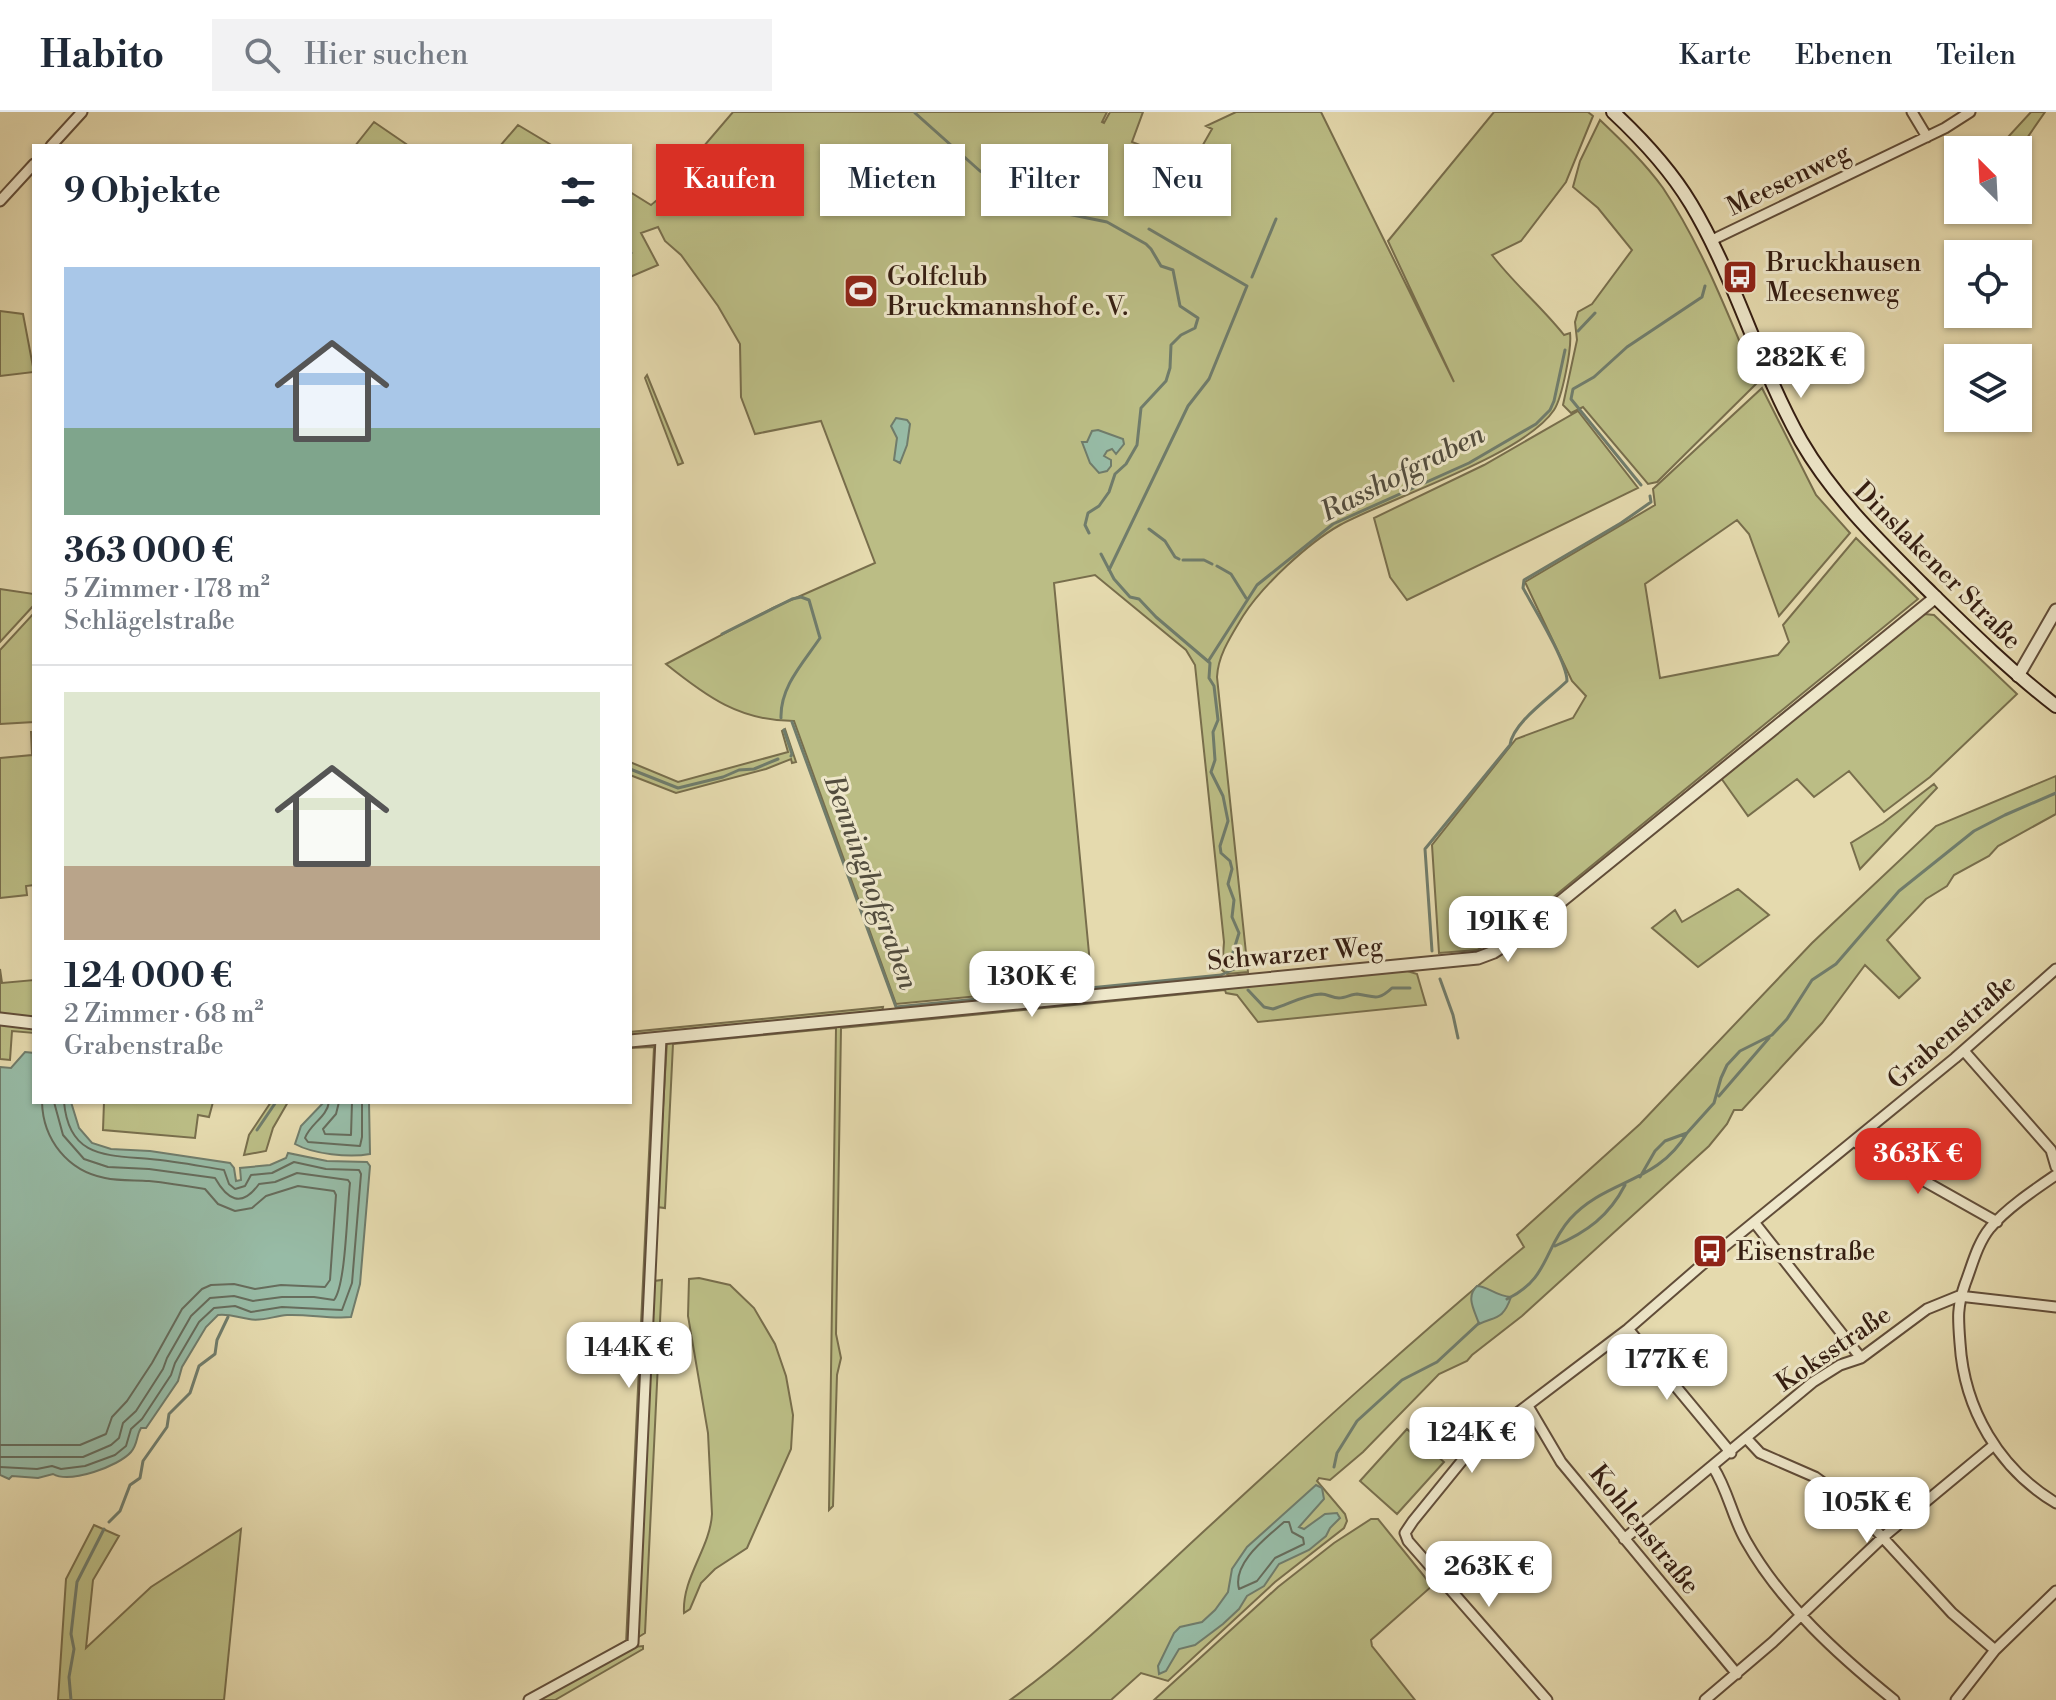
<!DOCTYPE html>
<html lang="de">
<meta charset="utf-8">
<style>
:root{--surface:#fff;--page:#f2f2f3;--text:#1f2937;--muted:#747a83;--line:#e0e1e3;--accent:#d93025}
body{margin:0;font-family:"Libre Bodoni",serif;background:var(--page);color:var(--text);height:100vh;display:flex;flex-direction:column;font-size:30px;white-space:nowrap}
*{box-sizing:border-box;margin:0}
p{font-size:26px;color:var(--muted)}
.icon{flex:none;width:44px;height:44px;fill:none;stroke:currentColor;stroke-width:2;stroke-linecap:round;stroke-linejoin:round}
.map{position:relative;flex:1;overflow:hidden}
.side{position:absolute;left:32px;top:32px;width:600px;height:960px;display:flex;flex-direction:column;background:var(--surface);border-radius:0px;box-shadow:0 2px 6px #0004}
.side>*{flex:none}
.banner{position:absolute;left:656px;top:32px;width:760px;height:72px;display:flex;gap:16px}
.needle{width:52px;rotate:336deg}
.tools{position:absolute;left:1944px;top:24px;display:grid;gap:16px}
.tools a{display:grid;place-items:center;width:88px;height:88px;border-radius:0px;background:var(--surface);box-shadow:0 2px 6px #0004;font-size:40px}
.price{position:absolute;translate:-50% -68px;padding:0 18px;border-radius:16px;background:#fff;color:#222;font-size:26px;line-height:52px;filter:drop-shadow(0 2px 4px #0008)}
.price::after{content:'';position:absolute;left:50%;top:48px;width:24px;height:18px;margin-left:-12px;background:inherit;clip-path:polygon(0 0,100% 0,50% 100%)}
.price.current{background:var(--accent);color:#fff}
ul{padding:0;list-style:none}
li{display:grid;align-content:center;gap:16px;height:424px;padding:0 32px}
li+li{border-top:2px solid var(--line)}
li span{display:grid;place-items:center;height:248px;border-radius:0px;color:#555}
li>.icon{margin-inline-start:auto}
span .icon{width:144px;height:144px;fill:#fffc;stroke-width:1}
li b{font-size:34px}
h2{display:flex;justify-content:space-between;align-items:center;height:96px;padding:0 32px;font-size:34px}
.chip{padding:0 28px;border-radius:0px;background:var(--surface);box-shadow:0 2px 6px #0004;font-size:28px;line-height:72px}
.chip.current{background:var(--accent);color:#fff}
header{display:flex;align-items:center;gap:48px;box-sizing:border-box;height:112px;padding:0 40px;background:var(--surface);border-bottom:2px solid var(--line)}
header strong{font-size:38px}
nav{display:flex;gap:44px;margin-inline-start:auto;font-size:28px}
.search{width:560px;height:72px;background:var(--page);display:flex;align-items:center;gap:20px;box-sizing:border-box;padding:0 28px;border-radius:0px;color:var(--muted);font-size:30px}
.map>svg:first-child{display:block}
</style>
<header>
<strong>Habito</strong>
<div class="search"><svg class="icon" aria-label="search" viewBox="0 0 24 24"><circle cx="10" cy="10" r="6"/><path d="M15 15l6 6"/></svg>Hier suchen</div>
<nav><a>Karte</a><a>Ebenen</a><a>Teilen</a></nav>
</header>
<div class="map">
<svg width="2056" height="1588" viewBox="0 0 2056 1588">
<rect width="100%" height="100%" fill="#e5daae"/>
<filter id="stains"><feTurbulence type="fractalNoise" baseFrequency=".0025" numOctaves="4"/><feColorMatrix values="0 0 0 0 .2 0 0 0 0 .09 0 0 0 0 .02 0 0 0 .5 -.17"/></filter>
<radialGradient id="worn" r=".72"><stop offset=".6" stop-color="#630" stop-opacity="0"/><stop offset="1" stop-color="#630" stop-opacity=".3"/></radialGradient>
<path fill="#bbbd85" stroke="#786e4c" stroke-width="2" d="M 733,0 L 1107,0 L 1102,10 L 1104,11 L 1110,0 L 1143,0 L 1132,30 L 1140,33 C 1148,52 1174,61 1192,52 L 1212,17 L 1206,14 L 1236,0 L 1321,0 L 1454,270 L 1388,129 L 1494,0 L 1588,0 L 1593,4 L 1566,70 L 1521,129 L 1492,143 C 1515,173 1541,194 1564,223 L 1570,221 C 1572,236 1562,286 1554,298 C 1524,343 1392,385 1340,413 C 1308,431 1262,474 1243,504 C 1231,524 1218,543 1217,565 L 1248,860 L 1227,862 L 1222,858 L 1224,830 L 1195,553 L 1186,538 L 1095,463 L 1054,471 L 1092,873 L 896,892 L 794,609 C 740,609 707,585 666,552 L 773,496 L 875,451 L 821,309 L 755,322 L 741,285 L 740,232 L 718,194 L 681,143 L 665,129 L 658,115 L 641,121 L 658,153 L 630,165 L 630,80 L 651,93 C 666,80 697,61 695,40 L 704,34 Z
M 2031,0 L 2045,0 L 2018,39 L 1996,38 Z
M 1600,8 C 1622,29 1645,51 1663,76 C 1703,136 1729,205 1757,271 L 1657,370 L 1648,372 L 1583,295 L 1571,301 L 1563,293 L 1577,228 L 1575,210 L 1578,200 L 1592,192 L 1632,138 L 1598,96 L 1573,75 L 1580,49 Z
M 374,10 L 409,34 L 355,34 Z
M 518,13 L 553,34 L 500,34 Z
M 0,199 L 23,202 L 34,260 L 0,264 Z
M 647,263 L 683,351 L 678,353 L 645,266 Z
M 1762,276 L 1816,383 L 1850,421 L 1779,504 L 1749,422 L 1737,408 L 1645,472 L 1660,566 L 1778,543 L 1789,530 L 1783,513 L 1856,426 L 1918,487 L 1513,818 L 1477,838 L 1439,841 L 1432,733 L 1516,627 L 1573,606 L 1586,584 L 1572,569 L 1525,470 L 1655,393 L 1653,377 Z
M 1578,299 L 1638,376 L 1407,488 L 1390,465 L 1374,406 L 1484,353 Z
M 0,477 L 34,482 L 34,493 L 0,530 Z
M 34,501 L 34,610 L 0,612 L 0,538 Z
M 1924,502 L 1934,503 L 2017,582 L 1930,665 L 1884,700 L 1849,659 L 1814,685 L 1797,667 L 1748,704 L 1721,666 Z
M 785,617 L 796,650 L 792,651 L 791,647 L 766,657 L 676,681 L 630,663 L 630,650 L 678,670 L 788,640 L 782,619 Z
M 31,620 L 34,620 L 34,773 L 26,774 L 27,783 L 0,786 L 0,646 L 32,643 Z
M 2056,664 L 2056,702 L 1998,734 L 1989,744 L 1954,763 L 1947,774 L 1926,787 L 1887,828 L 1920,866 L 1899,886 L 1865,853 L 1822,911 L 1742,998 L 1734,998 L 1727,1012 L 1709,1034 L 1522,1204 L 1472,1243 L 1467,1249 L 1439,1262 L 1363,1340 L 1330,1368 L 1319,1366 L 1317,1369 L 1345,1402 L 1347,1409 L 1344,1416 L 1275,1470 L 1168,1569 L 1141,1561 L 1111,1588 L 1010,1588 C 1084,1535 1148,1470 1215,1409 C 1316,1316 1418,1223 1524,1135 L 1517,1123 L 1640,1012 L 1812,831 L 1936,714 Z
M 1934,672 L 1937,676 L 1860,757 L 1851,731 L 1883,711 Z
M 1738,777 L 1769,803 L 1698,855 L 1652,816 L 1675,798 L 1682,810 Z
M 0,857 L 2,871 L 34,868 L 34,908 L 0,904 Z
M 1401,857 L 1417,862 L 1426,893 L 1258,910 L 1237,883 L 1226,881 L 1225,878 L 841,916 L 836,1222 L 841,1246 L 837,1263 L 833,1394 L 829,1398 L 836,916 L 673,932 L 665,1096 L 657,1095 L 667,929 Z
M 883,895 L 882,900 L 630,924 L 630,920 Z
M 0,912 L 34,915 L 34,921 L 12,919 L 10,948 L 0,947 Z
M 630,932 L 653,932 L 658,939 L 630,1526 L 626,1532 L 654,935 L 630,936 Z
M 104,990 L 213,990 L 209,1005 L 198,1003 L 195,1026 L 103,1018 Z
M 271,990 L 288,990 L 273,1016 L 266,1039 L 244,1043 L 249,1023 Z
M 699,1166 L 730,1173 L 754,1196 L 775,1232 L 786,1264 L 793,1303 L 791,1337 L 747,1436 L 715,1457 L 701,1471 L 690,1497 L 684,1501 C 682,1465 710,1437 712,1402 L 708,1321 L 688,1204 L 689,1167 Z
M 662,1168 L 645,1521 L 637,1526 L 654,1169 Z
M 1407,1317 L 1444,1350 L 1397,1402 L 1360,1369 Z
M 1371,1407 L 1378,1407 L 1432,1474 L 1371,1528 L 1372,1534 L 1415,1588 L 1154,1588 L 1278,1475 L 1334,1431 Z
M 94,1413 L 119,1424 L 93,1468 L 86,1536 L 151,1475 L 241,1417 L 224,1588 L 58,1588 L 66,1467 Z
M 643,1534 L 643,1537 L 555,1588 L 534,1588 L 633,1535 Z"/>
<path fill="#97bba6" stroke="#707c6b" stroke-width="2" d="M 896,306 L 907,308 L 910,312 L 907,333 L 900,351 L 894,348 L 897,326 L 891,314 Z
M 1098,318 L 1123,327 L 1124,332 L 1116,342 L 1112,337 L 1107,339 L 1104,344 L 1111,348 L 1111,354 L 1107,359 L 1099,361 L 1090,351 L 1082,330 L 1087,330 L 1092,319 Z
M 25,940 L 34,941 L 34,990 L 71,990 L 79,1016 L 92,1031 L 111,1037 L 150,1039 L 230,1051 L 234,1056 L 236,1069 L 241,1068 L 240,1056 L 270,1053 L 286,1046 L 288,1041 L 327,1049 L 367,1050 L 370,1054 L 360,1172 L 351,1205 C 329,1207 309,1202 287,1203 C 274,1204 261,1210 249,1207 C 235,1205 232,1202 218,1203 L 206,1215 L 182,1255 L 178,1269 L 146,1316 L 141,1316 C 136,1324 138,1332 131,1340 C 119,1354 70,1372 53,1362 L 38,1366 L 12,1364 L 9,1367 L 0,1363 L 0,955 L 11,956 Z
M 324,990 L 369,990 L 370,1042 C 349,1046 313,1042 295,1032 L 301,1014 Z
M 1477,1174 C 1488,1174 1495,1184 1511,1185 C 1503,1208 1496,1204 1479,1212 C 1475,1199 1465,1185 1477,1174 Z
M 1316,1373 L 1322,1376 L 1324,1387 L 1299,1415 L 1304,1417 L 1325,1402 L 1337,1401 L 1340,1406 L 1330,1416 L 1326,1424 L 1309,1438 L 1279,1452 L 1264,1474 L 1247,1484 L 1239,1497 L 1223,1512 L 1195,1533 L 1179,1537 L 1166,1559 L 1159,1562 L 1158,1554 L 1174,1521 L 1180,1515 L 1202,1510 L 1215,1498 L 1228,1480 L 1232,1457 L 1247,1435 Z"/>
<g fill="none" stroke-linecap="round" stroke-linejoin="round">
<path stroke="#666c5c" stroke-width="2" d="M 329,990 C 327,1005 310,1012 305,1026 L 308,1030 L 360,1034 L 362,1025 L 362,990
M 339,990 L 336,1002 L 323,1017 L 325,1022 L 351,1023 L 352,990
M 0,1333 L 80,1333 L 106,1322 L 112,1305 L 127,1289 L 152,1251 L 182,1197 L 202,1177 L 211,1173 L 234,1172 L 255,1177 L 281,1173 L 325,1175 L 330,1168 L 336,1083 L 334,1079 L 298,1074 L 266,1084 L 252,1096 L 235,1099 L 218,1092 L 205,1077 C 187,1074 168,1071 149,1069 C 134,1068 119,1069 105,1066 C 68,1059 43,1028 42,990
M 0,1345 L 83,1345 L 111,1333 L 119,1326 L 123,1311 L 136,1299 L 163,1257 L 167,1246 L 191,1204 L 210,1186 L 234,1184 L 253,1189 L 282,1185 L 314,1185 L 334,1188 C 346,1173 347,1096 350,1071 L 348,1068 L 297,1061 L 275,1070 L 259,1072 C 241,1097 227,1087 215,1066 L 149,1057 L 108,1055 L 84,1047 L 63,1023 L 54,990
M 0,1355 L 37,1357 L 52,1354 L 61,1357 L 85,1354 L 115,1343 L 126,1334 L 131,1317 L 142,1307 L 171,1263 L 175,1251 L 199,1210 L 214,1196 L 235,1194 L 251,1200 L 282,1195 L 342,1198 L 352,1171 L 361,1062 L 359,1058 L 326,1057 L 294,1050 L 272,1061 L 251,1063 L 245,1074 L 235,1077 L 229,1072 L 224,1058 C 199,1054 175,1049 150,1047 C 106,1043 69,1046 64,990
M 1284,1410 L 1289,1410 L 1292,1420 L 1303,1426 L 1304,1432 L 1275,1446 L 1257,1469 L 1239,1477 C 1232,1451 1266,1426 1284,1410 Z"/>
<path stroke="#707c6b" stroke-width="3" d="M 915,1 L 980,59 L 1000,70 L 1010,83 L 1034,94
M 1053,99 L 1107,110 L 1146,132 L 1151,137 L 1161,154 L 1173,158 L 1180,194 L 1198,206 L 1195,216 L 1181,223 L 1171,233 L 1170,256 L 1166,269 L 1141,296 L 1137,333 L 1126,352 L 1115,362 L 1109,380 L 1099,394 L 1088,401 L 1085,413 L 1089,421
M 630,142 L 631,141
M 1252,165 L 1276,107
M 1578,219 L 1595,201
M 1641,373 L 1571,287 L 1573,277 L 1594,265 L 1627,235 L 1702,185 L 1705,174
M 1149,417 L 1165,429 L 1175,445 L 1179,447
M 1183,448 L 1204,448 L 1212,452
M 1217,454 L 1231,462 L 1246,486
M 1109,458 L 1188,294 L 1209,267 L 1247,174 L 1149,117
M 722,522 L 792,487 L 801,485 L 809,488 L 820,526 C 803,551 780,575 781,606
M 1209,548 L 1257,473 L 1333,412 L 1469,351 L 1536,312 L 1550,298 L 1554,289 L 1565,238
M 792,610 L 896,895 L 1221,863 L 1234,857 L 1231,847 L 1239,821 L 1232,805 L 1234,788 L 1228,772 L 1232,757 L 1230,749 L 1221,741 L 1220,734 L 1228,709 L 1223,684 L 1211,660 L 1215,648 L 1213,620 L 1218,608 L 1214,574 L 1209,566 L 1210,551 L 1156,505 L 1139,487 L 1130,485 L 1114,467 L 1101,442
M 784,618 L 792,642 L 791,644
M 630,657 L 678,676 L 723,665 L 739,658 L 754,657 L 778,647
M 1432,839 L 1425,737 L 1510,633 C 1513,610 1551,585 1567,569 C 1567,550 1534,496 1523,476 L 1524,468 L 1621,411 L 1651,390 L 1650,384
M 1440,867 L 1453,903 L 1458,926
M 1248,878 L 1264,895 L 1273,897 C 1289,892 1304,883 1321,882 C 1328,882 1332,886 1339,886 C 1345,886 1352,882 1357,882 C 1374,884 1377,890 1392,876 L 1410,876
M 1719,984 L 1769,926
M 257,1018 L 276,990
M 1640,1065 L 1655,1039 L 1665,1029 L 1687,1021 L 1714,991 L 1721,966 L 1727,953 L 1740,939 L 1772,923 L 1787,907 L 1812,868 L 1836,852 L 1899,779 L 1974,719 L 2005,703 L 2056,681
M 1555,1134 C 1587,1120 1609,1104 1625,1073
M 1507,1187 C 1549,1167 1544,1136 1570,1107 C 1606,1067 1657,1072 1687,1021
M 1334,1355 L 1337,1341 L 1357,1309 L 1402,1268 L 1437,1250 L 1479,1211
M 109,1410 L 120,1399 L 130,1373 L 140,1366 L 143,1349 L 167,1315 L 169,1302 L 190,1281 L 199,1254 L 215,1242 L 217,1228 L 228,1205
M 71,1588 L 69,1565 L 74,1537 L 71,1522 L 77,1470 L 104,1417"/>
<g stroke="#614d39" stroke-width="13">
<path id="minor" d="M 1912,0 L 1927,25
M 51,34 L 82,0
M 0,89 L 34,52
M 1710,129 L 1945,16 L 1970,0
M 1964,939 L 2051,1038 L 2056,1055
M 1855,1030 L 1997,1110
M 2056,1063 C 2034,1078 2007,1096 1990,1116 C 1977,1132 1972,1154 1965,1172 C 1957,1195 1958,1206 1960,1231 C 1964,1297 1999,1357 2056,1391
M 1754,1110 L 1861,1246
M 1628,1217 L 1731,1341
M 1528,1294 L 1561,1350 L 1737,1562
M 1747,1327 L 1760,1341 L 1815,1365 L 1851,1391 L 1952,1501 L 1995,1538
M 1713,1355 C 1728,1378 1732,1405 1746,1429 C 1781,1491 1838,1543 1894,1588
M 1624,1427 L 1813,1270 L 1840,1253 L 1861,1246 L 1927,1197 L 1959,1184 L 2056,1195
M 529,1588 L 633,1531 L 661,926
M 1547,1588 L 1408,1429 L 1405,1421 L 1413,1409 L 1474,1334 L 1628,1217 L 1704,1151 L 1955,946 L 2056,857
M 1705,1588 L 1773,1530 L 1882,1426 L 1994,1333
M 1956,1588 L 1995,1538 L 2056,1479"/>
</g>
<g stroke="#614d39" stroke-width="15">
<path id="tertiary" d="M 2018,564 L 2056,498
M 0,907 L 34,911
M 630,929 L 1478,846 L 1494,840 L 1517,825 L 1936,485"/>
</g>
<g stroke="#351e12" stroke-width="16">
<path id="secondary" d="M 1613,0 C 1643,28 1670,57 1691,92 C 1736,167 1758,253 1801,329 C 1833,384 1877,427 1922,472 C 1965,514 2008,557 2056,594"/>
</g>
<use href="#minor" stroke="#eee7ca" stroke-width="9"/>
<use href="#tertiary" stroke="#eee7ca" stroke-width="11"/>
<use href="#secondary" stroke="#eee7ca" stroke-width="12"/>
</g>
<defs>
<g id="bus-square" transform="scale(1.8)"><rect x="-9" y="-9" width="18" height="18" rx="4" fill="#8f2418" stroke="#eee7ca"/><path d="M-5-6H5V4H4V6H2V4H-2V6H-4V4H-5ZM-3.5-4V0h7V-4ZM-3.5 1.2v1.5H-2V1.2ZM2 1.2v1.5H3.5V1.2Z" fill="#fff"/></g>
<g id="stadium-square" transform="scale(1.8)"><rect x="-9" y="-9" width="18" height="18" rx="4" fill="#8f2418" stroke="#eee7ca"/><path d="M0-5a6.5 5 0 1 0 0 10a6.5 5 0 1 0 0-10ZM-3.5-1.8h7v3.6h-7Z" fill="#fff"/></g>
</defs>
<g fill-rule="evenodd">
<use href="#bus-square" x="1740" y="165"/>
<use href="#stadium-square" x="861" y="179"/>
<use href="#bus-square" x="1710" y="1139"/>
</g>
<g text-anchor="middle" stroke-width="6" stroke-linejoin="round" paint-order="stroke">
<g font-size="26" fill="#351e12" stroke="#eee7ca">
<text transform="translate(1788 67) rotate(-26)" y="9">Meesenweg</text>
<text transform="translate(1938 453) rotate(45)" y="9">Dinslakener Straße</text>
<text transform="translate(1295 841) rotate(-5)" y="9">Schwarzer Weg</text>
<text transform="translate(1951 919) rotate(-41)" y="9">Grabenstraße</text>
<text transform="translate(1833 1236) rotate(-34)" y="9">Koksstraße</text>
<text transform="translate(1645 1417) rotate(51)" y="9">Kohlenstraße</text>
</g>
<g font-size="26" fill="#351e12" stroke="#eee7ca" text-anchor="start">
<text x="1766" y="159">Bruckhausen<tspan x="1766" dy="30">Meesenweg</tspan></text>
<text x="887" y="173">Golfclub<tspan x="887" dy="30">Bruckmannshof e. V.</tspan></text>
<text x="1736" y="1148">Eisenstraße</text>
</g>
<g font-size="28" font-style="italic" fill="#524d3e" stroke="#eee7ca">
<text transform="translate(1402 360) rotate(-27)" y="10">Rasshofgraben</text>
<text transform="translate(872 770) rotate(70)" y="10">Benninghofgraben</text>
</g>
</g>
<rect width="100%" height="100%" filter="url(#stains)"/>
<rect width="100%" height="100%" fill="url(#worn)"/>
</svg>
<div class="tools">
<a><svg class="needle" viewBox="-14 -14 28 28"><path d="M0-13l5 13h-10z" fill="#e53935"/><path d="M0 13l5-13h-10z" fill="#747a83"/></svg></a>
<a><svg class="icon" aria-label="locate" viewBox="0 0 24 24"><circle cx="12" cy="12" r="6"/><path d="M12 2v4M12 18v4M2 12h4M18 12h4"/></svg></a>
<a><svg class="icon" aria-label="layers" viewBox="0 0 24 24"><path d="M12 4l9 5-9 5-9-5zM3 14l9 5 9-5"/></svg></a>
</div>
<b class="price" style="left:1801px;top:288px">282K €</b>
<b class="price" style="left:1508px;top:852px">191K €</b>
<b class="price" style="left:1032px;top:907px">130K €</b>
<b class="price current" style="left:1918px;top:1084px">363K €</b>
<b class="price" style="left:629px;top:1278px">144K €</b>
<b class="price" style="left:1667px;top:1290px">177K €</b>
<b class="price" style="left:1472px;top:1363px">124K €</b>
<b class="price" style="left:1867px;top:1433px">105K €</b>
<b class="price" style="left:1489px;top:1497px">263K €</b>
<div class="banner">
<a class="chip current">Kaufen</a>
<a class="chip">Mieten</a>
<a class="chip">Filter</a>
<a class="chip">Neu</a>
</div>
<section class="side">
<h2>9 Objekte<svg class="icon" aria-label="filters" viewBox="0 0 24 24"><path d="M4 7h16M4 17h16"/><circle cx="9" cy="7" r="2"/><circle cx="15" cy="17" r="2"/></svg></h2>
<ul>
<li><span style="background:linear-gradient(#a9c7e8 65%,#7fa58c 0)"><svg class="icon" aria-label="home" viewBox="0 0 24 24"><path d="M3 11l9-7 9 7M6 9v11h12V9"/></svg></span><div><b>363 000 €</b><p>5 Zimmer · 178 m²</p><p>Schlägelstraße</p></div></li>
<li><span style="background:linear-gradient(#dfe7d0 70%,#b9a48a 0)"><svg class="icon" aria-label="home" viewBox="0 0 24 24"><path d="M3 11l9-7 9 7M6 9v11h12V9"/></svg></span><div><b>124 000 €</b><p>2 Zimmer · 68 m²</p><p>Grabenstraße</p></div></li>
</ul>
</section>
</div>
